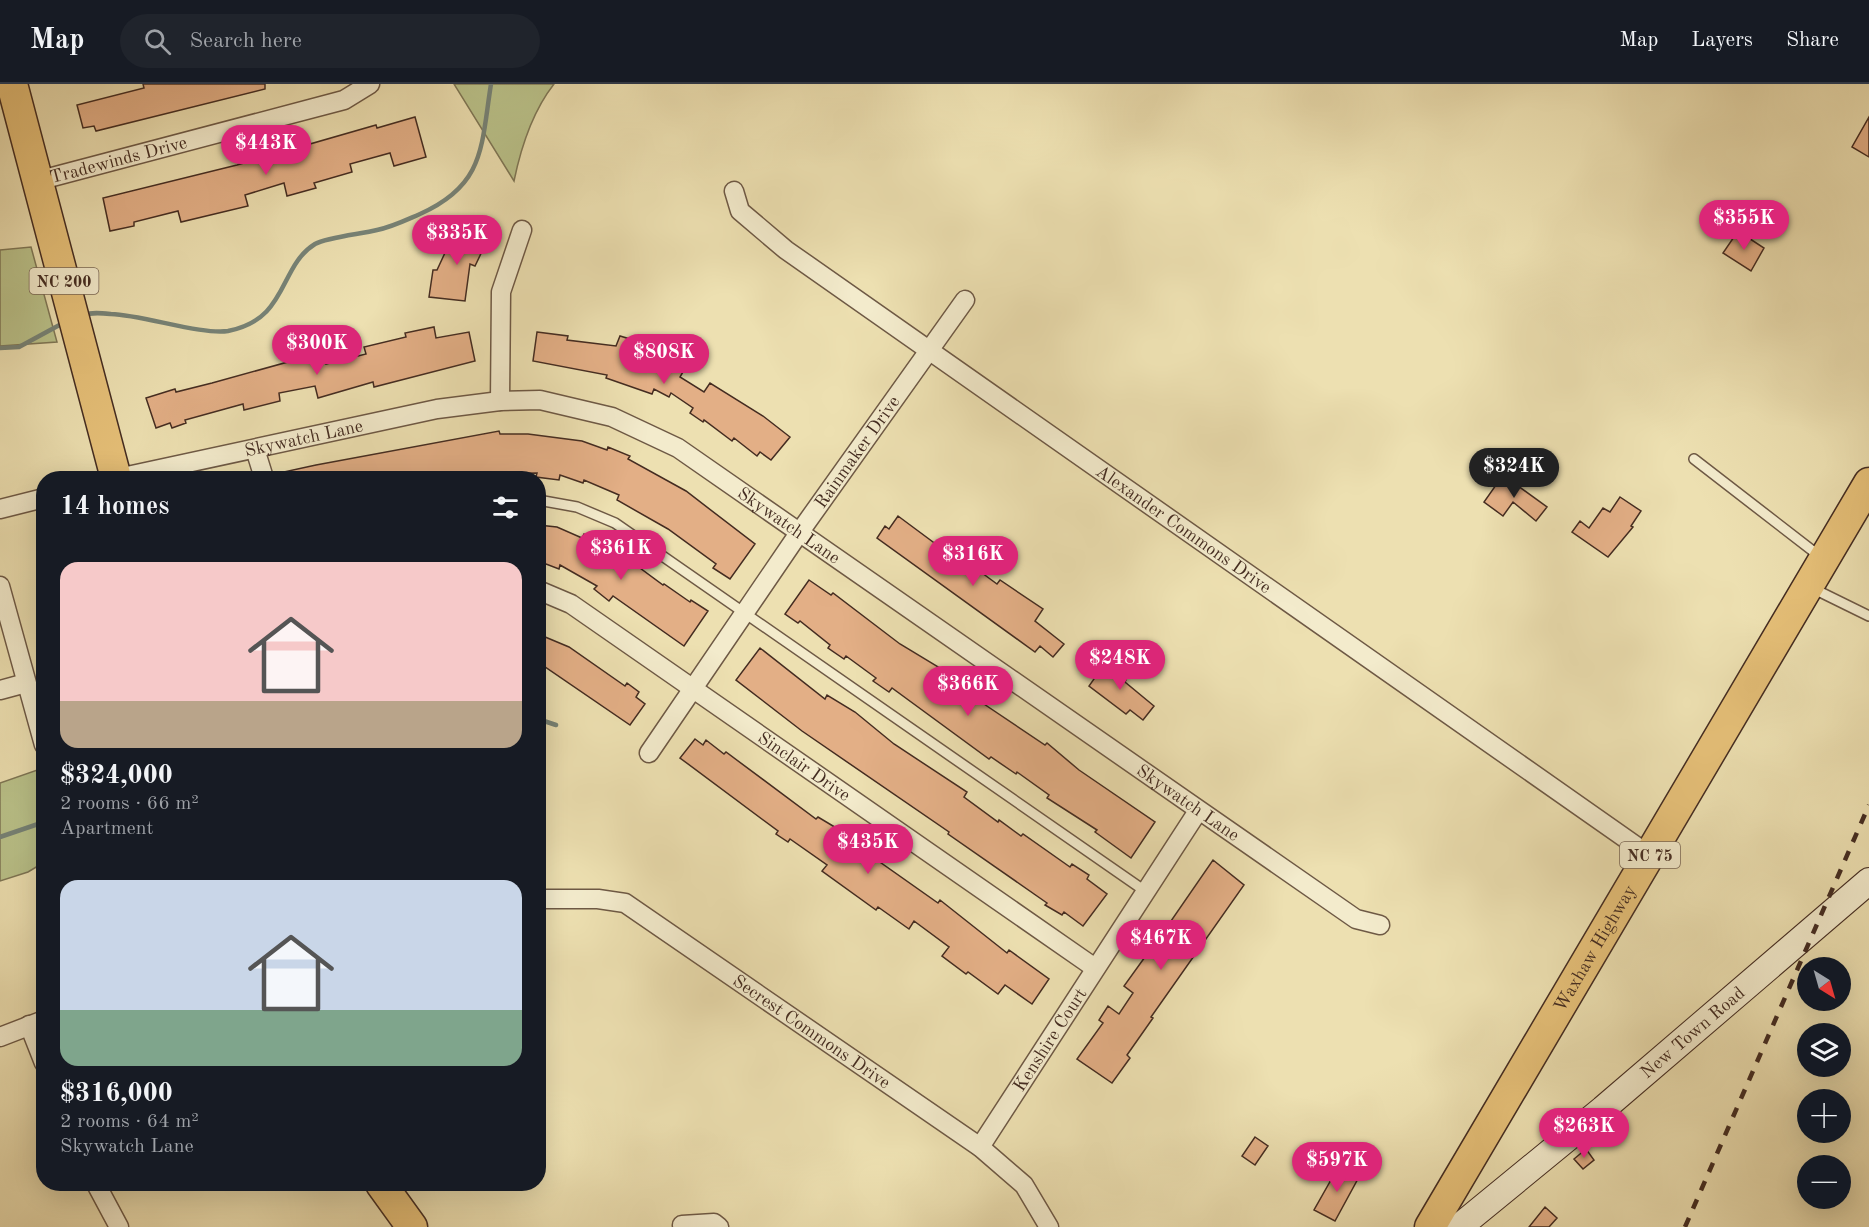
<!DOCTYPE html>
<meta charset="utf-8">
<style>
:root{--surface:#171b24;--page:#20242c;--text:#f1f3f6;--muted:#9ea1a6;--line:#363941;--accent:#db2777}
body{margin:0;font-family:"Old Standard TT",serif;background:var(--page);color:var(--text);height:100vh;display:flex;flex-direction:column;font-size:22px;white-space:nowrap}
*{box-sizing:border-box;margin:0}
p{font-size:20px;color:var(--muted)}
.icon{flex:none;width:33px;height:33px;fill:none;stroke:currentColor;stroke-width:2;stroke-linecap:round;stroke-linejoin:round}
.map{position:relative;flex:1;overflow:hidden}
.drawer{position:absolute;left:36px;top:387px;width:510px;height:720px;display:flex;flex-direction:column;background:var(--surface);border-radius:24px;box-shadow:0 6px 24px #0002}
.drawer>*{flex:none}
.needle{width:39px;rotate:143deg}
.buttons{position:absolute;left:1797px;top:873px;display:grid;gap:12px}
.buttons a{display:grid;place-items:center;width:54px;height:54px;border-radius:50%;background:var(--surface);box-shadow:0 6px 24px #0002;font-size:30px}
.price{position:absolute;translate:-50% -51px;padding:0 14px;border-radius:21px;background:var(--accent);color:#fff;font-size:20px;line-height:39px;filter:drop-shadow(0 2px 3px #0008)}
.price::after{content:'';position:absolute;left:50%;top:36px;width:18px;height:14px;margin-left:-9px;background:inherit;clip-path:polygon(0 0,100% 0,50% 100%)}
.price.on{background:#222;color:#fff}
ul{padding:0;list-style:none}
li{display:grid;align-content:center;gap:12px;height:318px;padding:0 24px}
li span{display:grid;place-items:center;height:186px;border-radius:18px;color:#555}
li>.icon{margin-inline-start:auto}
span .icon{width:108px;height:108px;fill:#fffc;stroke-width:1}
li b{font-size:26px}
h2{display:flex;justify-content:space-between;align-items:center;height:72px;padding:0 24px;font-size:26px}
header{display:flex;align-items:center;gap:36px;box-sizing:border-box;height:84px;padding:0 30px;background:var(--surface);border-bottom:2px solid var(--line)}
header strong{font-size:28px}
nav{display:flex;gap:33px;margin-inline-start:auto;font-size:21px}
.search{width:420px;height:54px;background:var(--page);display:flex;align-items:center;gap:15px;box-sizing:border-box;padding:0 21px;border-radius:33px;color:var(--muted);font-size:22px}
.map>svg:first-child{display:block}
</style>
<header>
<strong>Map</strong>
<div class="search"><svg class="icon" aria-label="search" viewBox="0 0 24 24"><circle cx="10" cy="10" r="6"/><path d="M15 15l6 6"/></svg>Search here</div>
<nav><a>Map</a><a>Layers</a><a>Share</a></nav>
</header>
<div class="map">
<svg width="1869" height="1143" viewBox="0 0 1869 1143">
<rect width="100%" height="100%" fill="#ede0b1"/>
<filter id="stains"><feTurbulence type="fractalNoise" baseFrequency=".00333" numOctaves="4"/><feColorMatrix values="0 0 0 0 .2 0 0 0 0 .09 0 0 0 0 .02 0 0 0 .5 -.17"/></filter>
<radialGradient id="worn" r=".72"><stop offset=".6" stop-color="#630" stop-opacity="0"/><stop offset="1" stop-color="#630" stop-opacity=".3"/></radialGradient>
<path fill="#bac28a" stroke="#7f7756" stroke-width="1.5" d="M 454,0 L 554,0 C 532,28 521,63 514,97 Z
M 31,163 L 57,258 L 0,262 L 0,166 Z
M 43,684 L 43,779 L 28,788 L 0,797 L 0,699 Z"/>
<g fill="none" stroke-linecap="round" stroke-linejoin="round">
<path stroke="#778377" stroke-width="4.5" d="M 83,231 C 92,228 101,229 111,230 C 143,231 201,251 228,247 C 289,235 278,183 315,160 C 328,153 361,150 377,146 C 392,143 406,136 420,130 C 485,101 481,63 491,0
M 0,264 L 19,263 L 65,238
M 538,635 L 556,641
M 0,753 L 44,738"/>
</g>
<path fill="#e3af86" stroke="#442c21" stroke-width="1.5" d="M 143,0 L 265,0 L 265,5 L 96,47 L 94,42 L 83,44 L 77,21 L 144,4 Z
M 415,33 L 426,73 L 394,82 L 390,69 L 350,80 L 352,88 L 314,99 L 316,104 L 287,112 L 284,99 L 245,111 L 248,122 L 181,138 L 178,127 L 134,138 L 134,142 L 110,147 L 103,114 L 237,81 L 376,41 L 377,44 Z
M 1869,33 L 1869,73 L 1852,63 Z
M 457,143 L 487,157 L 475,182 L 470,180 L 465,217 L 429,213 L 433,186 L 437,186 Z
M 1738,147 L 1764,164 L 1751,187 L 1723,169 Z
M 434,243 L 436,254 L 469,248 L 475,277 L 374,303 L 373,298 L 318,314 L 315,302 L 279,309 L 280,317 L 244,326 L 243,320 L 185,336 L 186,339 L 172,344 L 170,339 L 156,344 L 146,314 L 175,305 L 176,308 L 212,299 L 324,268 L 326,280 L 366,270 L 364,263 L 406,253 L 405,249 Z
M 537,248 L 568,252 L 567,256 L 616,262 L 620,252 L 653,262 L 687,281 L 680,293 L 704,308 L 710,299 L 763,332 L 790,353 L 771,376 L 760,368 L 757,372 L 734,354 L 732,357 L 704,336 L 703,338 L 690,329 L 693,324 L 671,309 L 669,313 L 654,305 L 652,310 L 606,294 L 607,291 L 533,277 Z
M 499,347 L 500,350 L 528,350 L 582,357 L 607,366 L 608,363 L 630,372 L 628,375 L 686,407 L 755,460 L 730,495 L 713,484 L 716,480 L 668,445 L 617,416 L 619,411 L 584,396 L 583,399 L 560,391 L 559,396 L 536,393 L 537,389 L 480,390 L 454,394 L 280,394 L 279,389 L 316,381 Z
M 1503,391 L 1547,423 L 1536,437 L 1513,418 L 1503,432 L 1484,418 Z
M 1620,413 L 1641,427 L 1631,442 L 1633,443 L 1608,473 L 1572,448 L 1580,437 L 1589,444 L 1603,424 L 1610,428 Z
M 898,432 L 960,478 L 963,475 L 997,500 L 1000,496 L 1043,525 L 1035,537 L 1064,560 L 1053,573 L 1040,562 L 1035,568 L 877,454 L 885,442 L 889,445 Z
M 538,441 L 557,443 L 582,454 L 584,450 L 620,470 L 623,465 L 639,476 L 636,481 L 663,501 L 664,500 L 690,518 L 691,516 L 708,527 L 684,562 L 613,512 L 609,517 L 594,505 L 597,502 L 560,481 L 559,485 L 538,477 Z
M 809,496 L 831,511 L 833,509 L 900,560 L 945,587 L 969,605 L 966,608 L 1045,661 L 1047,659 L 1079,686 L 1155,738 L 1131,774 L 1095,748 L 1097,746 L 1047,714 L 1049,711 L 1017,688 L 1016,690 L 991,673 L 989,675 L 892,604 L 889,608 L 873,597 L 876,594 L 846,572 L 844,575 L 828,564 L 830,561 L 800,537 L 798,539 L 785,530 Z
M 538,550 L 569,563 L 625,602 L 627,599 L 639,608 L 636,613 L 645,620 L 630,641 L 538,578 Z
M 760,564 L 825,615 L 827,611 L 855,628 L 894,660 L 967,708 L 964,713 L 998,738 L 999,736 L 1021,752 L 1023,750 L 1070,783 L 1072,780 L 1089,791 L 1087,795 L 1107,810 L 1083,842 L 1064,828 L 1062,831 L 1045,821 L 1047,819 L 948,750 L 949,748 L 802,647 L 736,596 Z
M 1108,575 L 1121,584 L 1117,589 L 1126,596 L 1125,598 L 1154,622 L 1143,636 L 1130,626 L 1126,630 L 1089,602 Z
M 695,655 L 703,661 L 706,656 L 724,670 L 726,668 L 816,735 L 818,733 L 848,751 L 872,768 L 870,771 L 938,819 L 940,816 L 1007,869 L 1009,866 L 1049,895 L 1032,920 L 1005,901 L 998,910 L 968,888 L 966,890 L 942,872 L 949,863 L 914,837 L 909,845 L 878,823 L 876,826 L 822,787 L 827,781 L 790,755 L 788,758 L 776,750 L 778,747 L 680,674 Z
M 1213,776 L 1244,801 L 1151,933 L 1153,934 L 1127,971 L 1130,974 L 1112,999 L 1077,975 L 1103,939 L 1099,936 L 1108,922 L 1119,930 L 1133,909 L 1124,902 L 1150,866 L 1148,864 L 1157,851 L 1160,853 Z
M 1255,1053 L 1268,1062 L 1255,1081 L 1242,1072 Z
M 1586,1065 L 1594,1076 L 1583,1085 L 1574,1075 Z
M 1340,1080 L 1360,1091 L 1335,1137 L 1314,1126 Z
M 1545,1123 L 1557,1134 L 1549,1143 L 1529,1143 Z"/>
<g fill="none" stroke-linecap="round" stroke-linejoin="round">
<g stroke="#6e5945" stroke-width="12">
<path id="lane" d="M 1694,375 L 1822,474
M 538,416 L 577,423 L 615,439 L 1145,807
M 1812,504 L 1869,532"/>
</g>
<g stroke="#6e5945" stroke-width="21">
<g id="street">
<path id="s1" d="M 37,97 L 344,16 L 370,0"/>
<path id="s2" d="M 734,107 L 740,127 L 786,166 L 1649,771"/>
<path d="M 500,317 L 501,208 L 522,146"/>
<path d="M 255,365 L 264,394"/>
<path id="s3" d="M 118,394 L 437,325 L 500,317 L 540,316 L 612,333 L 678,364 L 1356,835 L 1380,841"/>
<path d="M 0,425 L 44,414"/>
<path d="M 0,502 L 44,661"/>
<path id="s4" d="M 538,506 L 571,520 L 1095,884"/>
<path d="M 0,606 L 26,599"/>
<path id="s5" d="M 649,669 L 799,449 L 965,216"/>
<path id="s6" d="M 538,815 L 598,815 L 625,819 L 980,1063 L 1024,1101 L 1049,1143"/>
<path d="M 29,941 L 44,979"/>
<path d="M 0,953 L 44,936"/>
<path id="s7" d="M 980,1063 L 1198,727"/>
<path d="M 96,1100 L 119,1143"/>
<path d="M 682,1141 L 714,1139 L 719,1143"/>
</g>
</g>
<g stroke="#442c21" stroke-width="28">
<g id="secondary">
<path id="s8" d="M 1459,1143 L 1603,1025 L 1869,797"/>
</g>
</g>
<g stroke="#442c21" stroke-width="33">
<g id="primary">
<path d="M 12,0 L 116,394"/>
<path d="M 381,1100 L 412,1143"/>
<path id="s9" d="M 1430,1143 L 1869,399"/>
</g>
</g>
<use href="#lane" stroke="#f3ebcc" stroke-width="9"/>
<use href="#street" stroke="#f3ebcc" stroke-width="18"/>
<use href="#secondary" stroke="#f3ebcc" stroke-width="26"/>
<use href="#primary" stroke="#e6c078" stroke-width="30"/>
<path stroke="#442c21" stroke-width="4.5" stroke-dasharray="10 10" stroke-linecap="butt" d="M 1685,1143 L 1869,721"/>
</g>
<g text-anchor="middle" stroke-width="5" stroke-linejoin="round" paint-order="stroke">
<g fill="#f3ebcc" stroke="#786554" stroke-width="1.5">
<rect x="29.5" y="184" width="69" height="26" rx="4.5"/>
<rect x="1620" y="758" width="60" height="26" rx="4.5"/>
</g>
<g font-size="16" font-weight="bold" fill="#442c21">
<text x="64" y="203">NC 200</text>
<text x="1650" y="777">NC 75</text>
</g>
<g font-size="18" fill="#442c21" stroke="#f3ebcc">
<text dy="6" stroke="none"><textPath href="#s1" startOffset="84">Tradewinds Drive</textPath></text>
<text dy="6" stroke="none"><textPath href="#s3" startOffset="190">Skywatch Lane</textPath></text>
<text dy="6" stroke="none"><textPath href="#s5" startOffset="366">Rainmaker Drive</textPath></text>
<text dy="6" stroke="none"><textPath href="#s3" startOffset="712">Skywatch Lane</textPath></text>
<text dy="6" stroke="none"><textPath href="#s2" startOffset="567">Alexander Commons Drive</textPath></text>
<text dy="6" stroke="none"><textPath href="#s4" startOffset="320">Sinclair Drive</textPath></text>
<text dy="6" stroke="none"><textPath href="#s3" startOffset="1198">Skywatch Lane</textPath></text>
<text dy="6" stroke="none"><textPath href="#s9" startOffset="324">Waxhaw Highway</textPath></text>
<text dy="6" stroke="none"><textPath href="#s6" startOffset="314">Secrest Commons Drive</textPath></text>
<text dy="6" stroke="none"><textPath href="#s8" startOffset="304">New Town Road</textPath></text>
<text dy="6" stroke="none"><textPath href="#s7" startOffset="128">Kenshire Court</textPath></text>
</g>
</g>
<rect width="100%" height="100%" filter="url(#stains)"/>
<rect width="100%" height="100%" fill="url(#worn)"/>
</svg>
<div class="buttons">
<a><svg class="needle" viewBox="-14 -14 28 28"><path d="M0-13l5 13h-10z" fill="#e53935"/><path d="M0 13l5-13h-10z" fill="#9ea1a6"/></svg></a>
<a><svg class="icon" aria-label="layers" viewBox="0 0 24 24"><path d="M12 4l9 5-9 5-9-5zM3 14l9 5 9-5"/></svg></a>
<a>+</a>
<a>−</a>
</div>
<b class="price" style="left:266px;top:92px">$443K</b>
<b class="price" style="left:1744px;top:167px">$355K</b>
<b class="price" style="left:457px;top:182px">$335K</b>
<b class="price" style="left:317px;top:292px">$300K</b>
<b class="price" style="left:664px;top:301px">$808K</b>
<b class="price on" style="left:1514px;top:415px">$324K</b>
<b class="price" style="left:621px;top:497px">$361K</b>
<b class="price" style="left:973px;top:503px">$316K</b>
<b class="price" style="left:1120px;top:607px">$248K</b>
<b class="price" style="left:968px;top:633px">$366K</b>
<b class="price" style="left:868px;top:791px">$435K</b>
<b class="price" style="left:1161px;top:887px">$467K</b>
<b class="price" style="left:1584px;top:1075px">$263K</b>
<b class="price" style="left:1337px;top:1109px">$597K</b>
<section class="drawer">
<h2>14 homes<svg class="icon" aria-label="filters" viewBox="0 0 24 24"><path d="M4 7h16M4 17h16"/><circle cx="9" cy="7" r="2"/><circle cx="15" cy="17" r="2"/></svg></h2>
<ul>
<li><span style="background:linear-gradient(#f6c9c9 75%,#b9a48a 0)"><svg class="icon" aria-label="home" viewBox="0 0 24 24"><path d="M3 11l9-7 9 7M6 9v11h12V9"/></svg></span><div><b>$324,000</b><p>2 rooms · 66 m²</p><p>Apartment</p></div></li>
<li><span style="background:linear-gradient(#c9d6e8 70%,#7fa58c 0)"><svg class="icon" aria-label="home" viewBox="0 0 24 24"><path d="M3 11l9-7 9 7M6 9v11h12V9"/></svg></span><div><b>$316,000</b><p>2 rooms · 64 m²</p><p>Skywatch Lane</p></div></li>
</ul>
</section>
</div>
